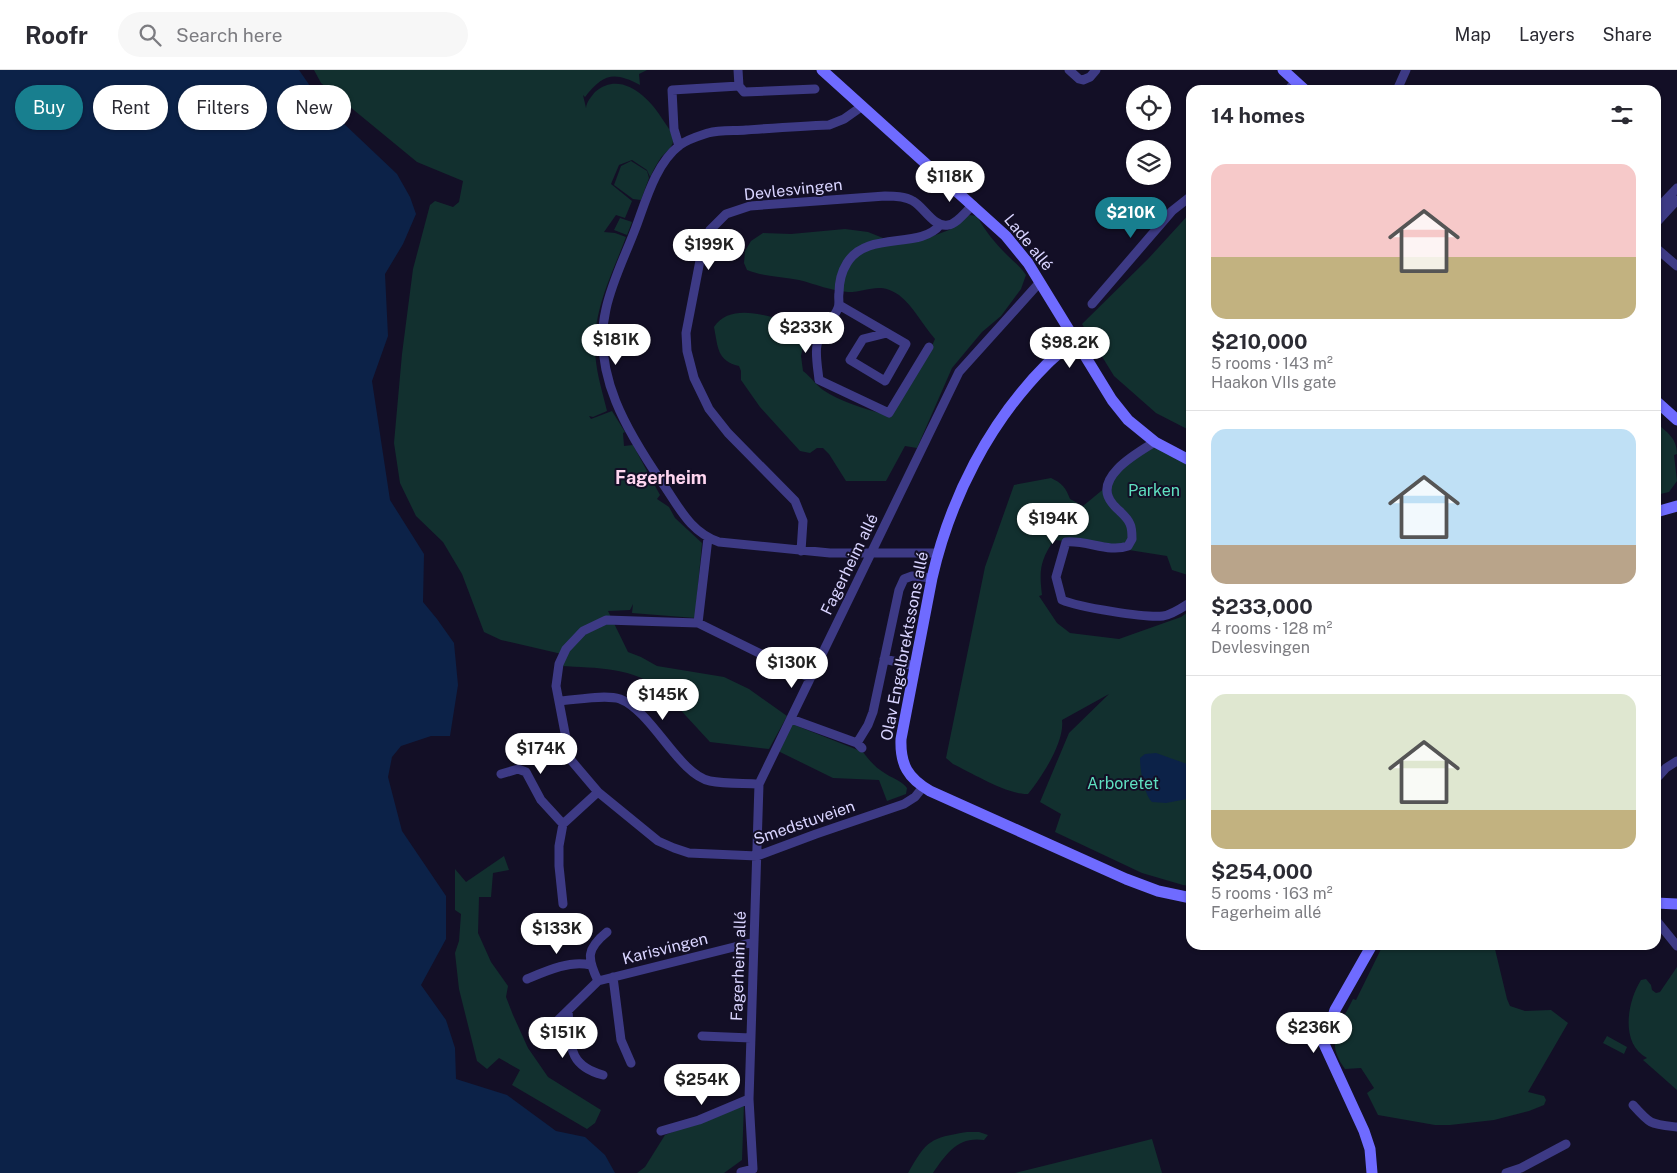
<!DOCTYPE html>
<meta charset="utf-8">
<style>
:root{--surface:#fff;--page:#f7f7f7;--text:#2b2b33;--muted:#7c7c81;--line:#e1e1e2;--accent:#187f8f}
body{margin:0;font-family:"Public Sans",sans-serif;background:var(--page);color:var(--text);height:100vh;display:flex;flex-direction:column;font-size:19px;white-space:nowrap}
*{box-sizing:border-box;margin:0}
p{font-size:16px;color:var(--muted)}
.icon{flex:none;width:28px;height:28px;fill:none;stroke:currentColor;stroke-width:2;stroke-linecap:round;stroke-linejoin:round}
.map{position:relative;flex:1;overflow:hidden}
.drawer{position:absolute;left:1186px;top:15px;width:475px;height:865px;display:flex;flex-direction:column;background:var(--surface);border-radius:15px;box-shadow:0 1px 4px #0004}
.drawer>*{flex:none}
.guide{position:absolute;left:15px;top:15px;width:475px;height:45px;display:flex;gap:10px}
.controls{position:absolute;left:1126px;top:15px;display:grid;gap:10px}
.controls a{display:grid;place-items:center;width:45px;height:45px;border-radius:50%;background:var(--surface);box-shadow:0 1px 4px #0004;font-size:25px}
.price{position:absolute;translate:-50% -42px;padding:0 11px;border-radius:18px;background:#fff;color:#222;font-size:16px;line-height:32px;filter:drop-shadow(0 1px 2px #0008)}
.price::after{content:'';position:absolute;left:50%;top:30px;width:15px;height:11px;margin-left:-8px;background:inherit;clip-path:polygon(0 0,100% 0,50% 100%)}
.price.on{background:var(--accent);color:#fff}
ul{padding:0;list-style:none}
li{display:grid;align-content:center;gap:10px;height:265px;padding:0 25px}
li+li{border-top:1px solid var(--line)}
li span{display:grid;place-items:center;height:155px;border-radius:15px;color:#555}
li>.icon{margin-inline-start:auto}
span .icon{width:90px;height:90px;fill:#fffc;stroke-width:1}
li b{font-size:21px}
h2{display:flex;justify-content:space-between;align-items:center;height:60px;padding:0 25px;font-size:21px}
.pill{padding:0 18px;border-radius:22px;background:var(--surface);box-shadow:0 1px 4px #0004;font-size:18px;line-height:45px}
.pill.on{background:var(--accent);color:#fff}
header{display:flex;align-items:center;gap:30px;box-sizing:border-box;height:70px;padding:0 25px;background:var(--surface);border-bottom:1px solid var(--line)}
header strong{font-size:24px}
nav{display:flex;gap:28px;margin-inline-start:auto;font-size:18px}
.search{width:350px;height:45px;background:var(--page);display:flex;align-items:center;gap:12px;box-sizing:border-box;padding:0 18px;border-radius:28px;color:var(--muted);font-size:19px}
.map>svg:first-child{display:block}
</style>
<header>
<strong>Roofr</strong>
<div class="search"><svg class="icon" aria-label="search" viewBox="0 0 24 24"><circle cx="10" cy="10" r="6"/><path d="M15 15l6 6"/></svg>Search here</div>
<nav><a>Map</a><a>Layers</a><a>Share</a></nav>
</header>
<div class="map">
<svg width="1677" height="1103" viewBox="0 0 1677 1103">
<rect width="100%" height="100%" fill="#130f26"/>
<path fill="#12302f" d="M 314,0 L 647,0 L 639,4 L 640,15 C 613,0 602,5 585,27 L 583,25 L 586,38 C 587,31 591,27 595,22 C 621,0 649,27 663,50 C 667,56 673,63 673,71 C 673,78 663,84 660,89 C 656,95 653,101 650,107 L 647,100 L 632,90 L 619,95 L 611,114 L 632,131 L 625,148 L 616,145 L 604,162 L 615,163 L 626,167 C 613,202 594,238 595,277 C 595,299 602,320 607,341 L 593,347 L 589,346 L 591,349 L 612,341 L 625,362 L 623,363 L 624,376 L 633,375 L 660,425 L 657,429 L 669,437 L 675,448 L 702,473 L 695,548 L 632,543 L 633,534 L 630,540 L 608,541 L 628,582 L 641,587 L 657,596 L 724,607 L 749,619 L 787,646 L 769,679 L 710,672 L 663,621 C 634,597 596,598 561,596 L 566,585 L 501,570 L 484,562 L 462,504 L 443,472 L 416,446 L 400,413 L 394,373 L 402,284 L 413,199 L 430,135 L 435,131 L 453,137 L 459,132 L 463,111 L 417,92 L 321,13 Z
M 631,91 L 647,101 L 649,108 L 641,130 L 633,129 L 614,115 L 621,96 Z
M 1191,142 L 1191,361 L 1156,343 L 1114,306 L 1082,254 L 1148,189 Z
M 969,145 L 977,146 C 985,161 995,173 1007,185 C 1015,193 1019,195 1026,205 L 1021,219 L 1001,246 L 982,262 L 952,298 L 917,378 L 905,376 L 886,411 L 846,411 L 829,384 L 823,378 L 817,378 L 810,383 L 800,381 L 760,337 L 741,310 L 741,301 L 739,296 C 717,291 718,277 714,257 C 730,233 765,245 788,252 L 794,256 L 804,272 L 801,286 L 803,301 C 811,307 815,314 823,320 C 841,332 863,338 883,344 L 929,282 L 935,269 C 922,254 914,237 899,225 C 879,211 868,222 848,222 C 832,221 815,214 799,210 C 782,206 764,207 747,200 L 744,193 L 745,181 L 751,171 L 763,163 L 791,164 L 845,159 L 868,162 L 893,172 L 933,166 L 949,160 Z
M 620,148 L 632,152 L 627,165 L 614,160 Z
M 1656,353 C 1667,362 1677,368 1677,384 L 1674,385 L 1677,411 L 1669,422 L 1656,425 Z
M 1153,375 L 1191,394 L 1191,506 L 1172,500 L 1167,486 L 1129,480 L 1135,470 L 1113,431 L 1110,411 L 1130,389 Z
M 1051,408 C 1062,413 1066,418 1070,429 L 1083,436 L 1106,417 L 1130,453 L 1128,476 L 1054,470 C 1040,491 1039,500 1042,525 L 1039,526 L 1057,553 L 1070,563 L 1119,569 L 1181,547 L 1191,540 L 1191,816 L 1183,815 L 1142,803 L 1055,762 L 1061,744 L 1040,732 L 1069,663 L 1109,624 L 1062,650 C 1065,672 1041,708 1028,724 C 1008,725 972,703 953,694 L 946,688 L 985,497 L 1014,415 Z
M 792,654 L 863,682 C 869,690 875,697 883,702 C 891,708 901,710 907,718 L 906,724 L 887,731 L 879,710 L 833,708 L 778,681 Z
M 504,786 L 509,800 L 493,803 L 491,827 L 479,827 L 478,863 L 491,892 L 508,916 L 506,927 L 513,945 L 528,978 L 548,1007 L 601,1040 L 595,1053 L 587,1059 L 512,1015 L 520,1000 L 499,988 L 487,999 L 477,991 L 459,919 L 455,883 L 459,871 L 461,844 L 455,840 L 455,799 L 466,812 Z
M 1383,875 L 1494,875 L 1507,929 L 1510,936 L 1525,941 L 1551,940 L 1568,953 L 1528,1022 L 1544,1026 L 1546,1030 L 1544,1035 L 1529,1041 L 1494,1050 L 1450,1055 L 1435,1055 L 1378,1045 L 1367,1023 L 1374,1018 L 1361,998 L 1345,999 C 1324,971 1340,956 1353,929 L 1356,930 Z
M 1677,897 L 1677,1020 L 1643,990 L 1647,988 C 1620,974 1627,932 1641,910 L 1646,909 L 1651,915 L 1652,920 L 1656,923 L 1660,922 Z
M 1607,966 L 1627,977 L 1624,984 L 1603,973 Z
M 744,1034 L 742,1090 L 724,1103 L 637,1103 L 645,1097 L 665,1065 Z
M 967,1062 L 979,1062 L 988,1065 L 984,1070 C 958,1066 946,1084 933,1103 L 908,1103 C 927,1070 930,1068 967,1062 Z
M 1152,1069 L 1162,1103 L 1015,1103 Z"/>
<path fill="#0c2248" d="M 0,0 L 299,0 L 321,32 L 397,104 L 410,127 L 416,144 L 403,174 L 385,204 L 388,266 L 372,311 L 390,430 L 424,484 L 423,532 L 437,549 L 454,573 L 458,615 L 450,666 L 431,666 L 401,676 L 392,687 L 388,707 L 402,761 L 446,826 L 446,869 L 421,915 L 446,950 L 455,978 L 456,1009 L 507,1025 L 556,1061 L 585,1067 L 605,1085 L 615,1103 L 0,1103 Z
M 1156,683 L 1187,694 L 1191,703 L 1191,730 L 1187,729 L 1166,733 L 1152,732 C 1144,724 1140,700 1140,688 L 1145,684 Z"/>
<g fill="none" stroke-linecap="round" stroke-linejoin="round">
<path stroke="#3d3a85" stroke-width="9" d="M 738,0 L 739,16
M 1069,0 L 1079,9 L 1083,10 L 1090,7 L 1096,0
M 1288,20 L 1296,11
M 1397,20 L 1406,0
M 861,37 L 844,49 L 829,55 C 801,56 774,58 746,60 C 734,61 720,60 708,63 C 699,66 688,69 680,75 C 656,93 646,130 636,157 C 626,184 612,211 606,239 C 591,303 628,363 663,414 C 679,437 690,462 719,472 L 830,483 L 938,483
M 679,76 L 674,59 L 672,20 L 739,16 L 744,22 L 815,19
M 1656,140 L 1677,118
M 1656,153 L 1677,130
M 1656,178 L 1677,196
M 1092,234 L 1172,141 L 1191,126
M 839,235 L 906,274 L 885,311 L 850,290 L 863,269 L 887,263
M 929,277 L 889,343 L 819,310 C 818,300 815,284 817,275 C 819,264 834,249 838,238 C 840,233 838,228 839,223 C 839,213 842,201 847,193 C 867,160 920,180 940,155
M 1155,372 C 1137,383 1092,408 1112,433 C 1117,440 1127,446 1130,454 C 1132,458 1132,464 1132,469 L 1128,476 C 1109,483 1087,470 1066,472 L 1056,507 L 1062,530 C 1078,537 1145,548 1163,546 C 1172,545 1183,537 1191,532
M 801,481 L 803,451 L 795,431 L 728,363 L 709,339 L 694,308 L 687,281 L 686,263 L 703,175 L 710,160 L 726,144 L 750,136 L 885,126 C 894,126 905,126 913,131 C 924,137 934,158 948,155 C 957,154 966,141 973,135
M 698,553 L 708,468
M 884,589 L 915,596
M 810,608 L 698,553 L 606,550 L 583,561 L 566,579 L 559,594 L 556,616 L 570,689 L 598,722 L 658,771 L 674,778 L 689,783 L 757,786 L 816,764 L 904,734 L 915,727 L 923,717
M 559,631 C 576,630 605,624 620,629 C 652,641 679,705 710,711 C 725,714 743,713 759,714
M 791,649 L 857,673 L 862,678
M 857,673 L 868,655 L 873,642 L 899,520 L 904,509 L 912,506 L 932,508
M 501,704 L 518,699 L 526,702 L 541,730 L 563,754
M 1656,709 L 1666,698 L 1677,691
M 563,834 L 559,796 L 559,776 L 563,754 L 598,722
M 1656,850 L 1677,876
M 613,907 L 621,970 L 631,993
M 527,909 C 546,901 570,890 590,895
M 598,911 C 587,888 586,879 607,862
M 568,941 C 571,973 566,995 603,1005
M 553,955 L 598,911 L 754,872
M 702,966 L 751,968
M 1633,1035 C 1651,1055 1650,1054 1677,1057
M 661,1061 L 699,1050 L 749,1029
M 741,1102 L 753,1099 L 749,1029 L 759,714 L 959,302 L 1040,212
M 1506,1103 L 1521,1098 L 1566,1074"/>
<path stroke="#6f6bff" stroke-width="11" d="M 822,0 L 1006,166 L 1028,193 L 1112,330 L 1128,350 L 1155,372 L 1191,391
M 1283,0 L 1305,20
M 1076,269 C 1066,278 1056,285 1047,294 C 989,352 950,429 932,508 L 901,669 C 900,695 908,708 930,721 L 1126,809 L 1158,821 L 1191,828
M 1656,331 L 1677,350
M 1656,442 L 1677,436
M 1656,833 L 1677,834
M 1372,875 L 1335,940 L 1324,974 L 1364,1061 L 1370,1079 L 1372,1103"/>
</g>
<g text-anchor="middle" stroke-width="4" stroke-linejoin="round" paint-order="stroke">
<g font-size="16" fill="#d9d4ff" stroke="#130f26">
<text transform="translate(793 119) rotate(-6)" y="6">Devlesvingen</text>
<text transform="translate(1029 172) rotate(51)" y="6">Lade allé</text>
<text transform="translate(849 494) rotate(-64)" y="6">Fagerheim allé</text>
<text transform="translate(904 576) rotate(-79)" y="6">Olav Engelbrektssons allé</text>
<text transform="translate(804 752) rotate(-19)" y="6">Smedstuveien</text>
<text transform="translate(665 878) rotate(-14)" y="6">Karisvingen</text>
<text transform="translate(738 896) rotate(-88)" y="6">Fagerheim allé</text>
</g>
<g font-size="16" fill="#5fe0c0" stroke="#130f26">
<text x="1154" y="426">Parken</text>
<text x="1123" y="719">Arboretet</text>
</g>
<g font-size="18" font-weight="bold" fill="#ffd6f0" stroke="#130f26">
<text x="661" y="414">Fagerheim</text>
</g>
</g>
</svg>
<div class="controls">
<a><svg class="icon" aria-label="locate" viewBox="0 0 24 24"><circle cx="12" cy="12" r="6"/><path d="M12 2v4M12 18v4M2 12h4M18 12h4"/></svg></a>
<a><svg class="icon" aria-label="layers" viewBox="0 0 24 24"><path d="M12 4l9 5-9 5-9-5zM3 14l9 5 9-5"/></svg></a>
</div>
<b class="price" style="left:950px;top:133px">$118K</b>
<b class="price on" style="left:1131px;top:169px">$210K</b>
<b class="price" style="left:709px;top:201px">$199K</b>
<b class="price" style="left:806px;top:284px">$233K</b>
<b class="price" style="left:616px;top:296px">$181K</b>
<b class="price" style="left:1070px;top:299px">$98.2K</b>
<b class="price" style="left:1053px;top:475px">$194K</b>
<b class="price" style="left:792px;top:619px">$130K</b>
<b class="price" style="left:663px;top:651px">$145K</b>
<b class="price" style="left:541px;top:705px">$174K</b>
<b class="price" style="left:557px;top:885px">$133K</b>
<b class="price" style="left:1314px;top:984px">$236K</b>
<b class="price" style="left:563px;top:989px">$151K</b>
<b class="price" style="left:702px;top:1036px">$254K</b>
<div class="guide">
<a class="pill on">Buy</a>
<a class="pill">Rent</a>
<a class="pill">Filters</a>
<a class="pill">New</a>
</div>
<section class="drawer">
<h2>14 homes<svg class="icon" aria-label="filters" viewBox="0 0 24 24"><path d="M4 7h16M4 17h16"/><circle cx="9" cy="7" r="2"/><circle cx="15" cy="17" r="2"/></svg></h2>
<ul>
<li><span style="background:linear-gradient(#f6c9c9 60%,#c2b280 0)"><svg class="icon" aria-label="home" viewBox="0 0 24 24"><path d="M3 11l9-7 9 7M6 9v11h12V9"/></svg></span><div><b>$210,000</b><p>5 rooms · 143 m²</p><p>Haakon VIIs gate</p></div></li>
<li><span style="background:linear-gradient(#bfe0f5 75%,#b9a48a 0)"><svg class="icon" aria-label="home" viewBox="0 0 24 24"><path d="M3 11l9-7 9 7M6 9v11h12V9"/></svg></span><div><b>$233,000</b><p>4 rooms · 128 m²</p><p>Devlesvingen</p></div></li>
<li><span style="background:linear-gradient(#dfe7d0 75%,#c2b280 0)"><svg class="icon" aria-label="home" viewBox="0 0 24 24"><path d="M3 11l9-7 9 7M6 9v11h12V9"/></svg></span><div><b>$254,000</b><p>5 rooms · 163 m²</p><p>Fagerheim allé</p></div></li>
</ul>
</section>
</div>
